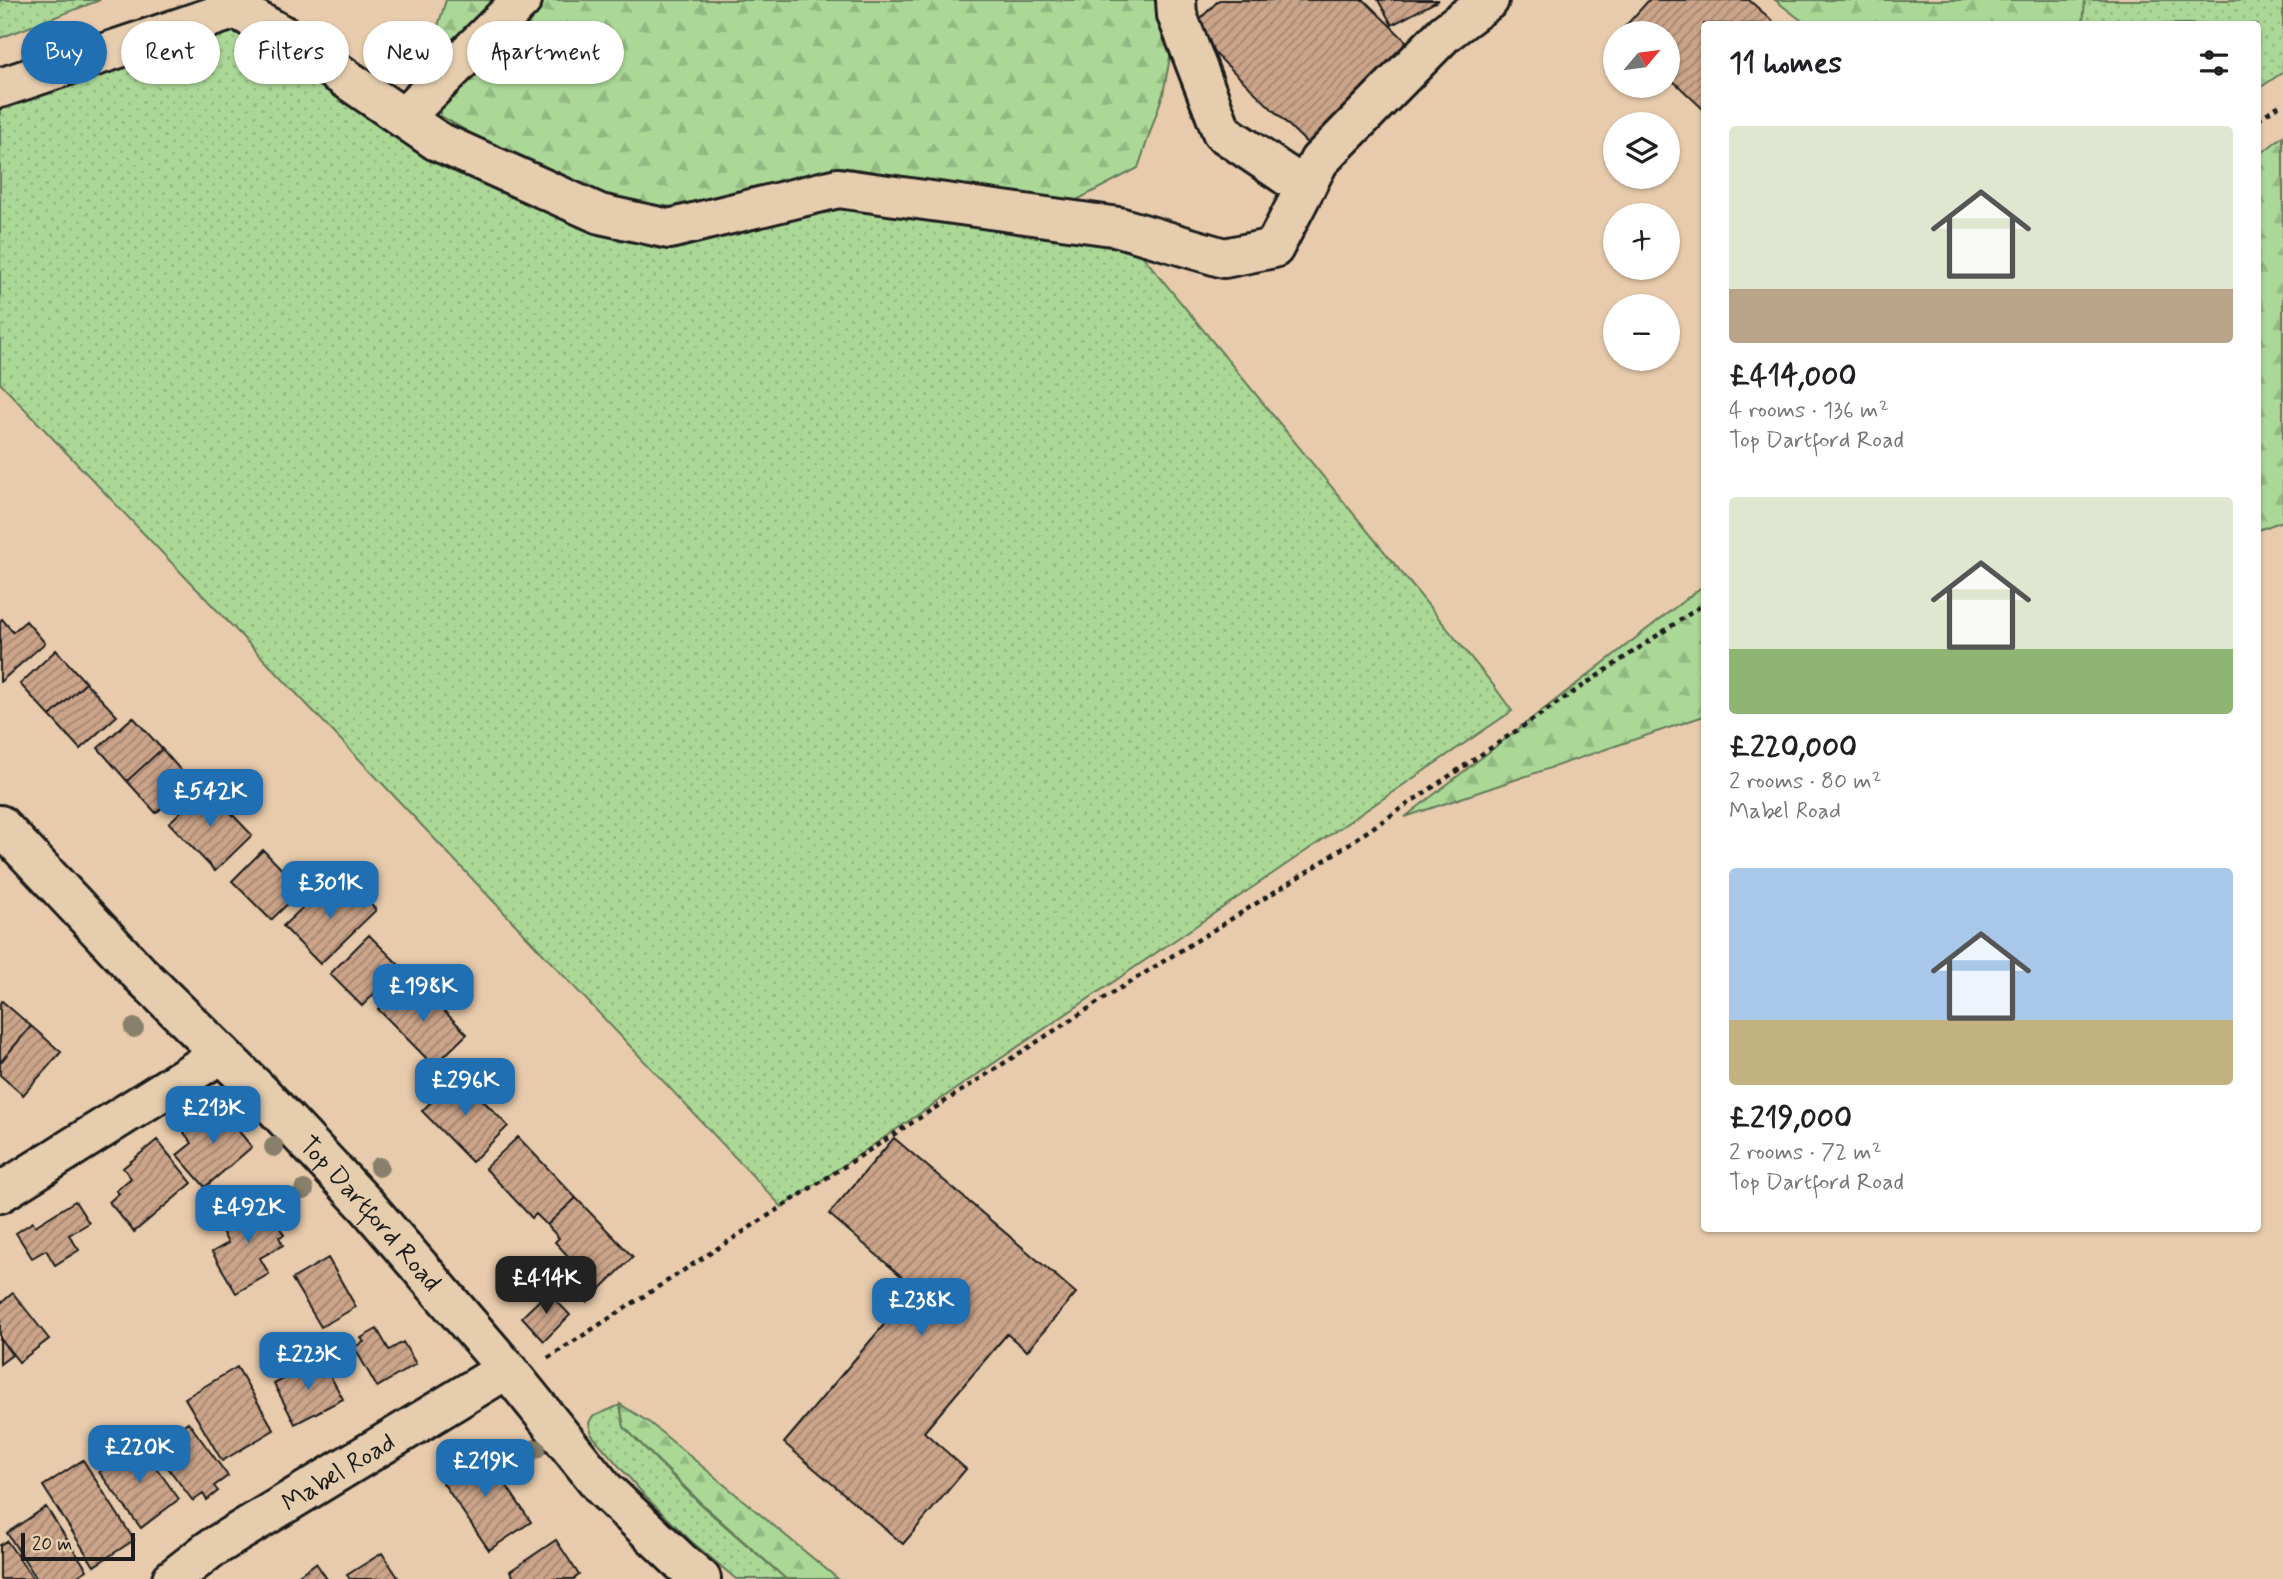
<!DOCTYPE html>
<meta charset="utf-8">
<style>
:root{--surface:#fff;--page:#f6f6f6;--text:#202124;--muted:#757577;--accent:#1f6fb2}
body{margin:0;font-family:Mynerve,sans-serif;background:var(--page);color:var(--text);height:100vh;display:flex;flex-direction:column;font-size:26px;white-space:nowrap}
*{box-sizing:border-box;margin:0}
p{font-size:23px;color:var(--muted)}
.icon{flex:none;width:38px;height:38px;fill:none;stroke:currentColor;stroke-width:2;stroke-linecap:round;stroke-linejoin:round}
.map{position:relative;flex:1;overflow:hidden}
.drawer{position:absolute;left:1701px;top:21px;width:560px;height:1211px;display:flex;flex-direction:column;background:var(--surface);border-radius:7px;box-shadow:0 2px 5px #0004}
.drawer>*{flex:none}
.hud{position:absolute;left:21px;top:21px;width:665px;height:63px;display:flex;gap:14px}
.needle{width:46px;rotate:61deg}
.controls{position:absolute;left:1603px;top:21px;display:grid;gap:14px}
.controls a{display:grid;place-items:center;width:77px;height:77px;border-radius:50%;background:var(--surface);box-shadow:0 2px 5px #0004;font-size:35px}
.scale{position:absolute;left:21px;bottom:18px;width:114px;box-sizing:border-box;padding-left:7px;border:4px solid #1c1c1c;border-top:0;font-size:19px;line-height:24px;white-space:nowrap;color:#1c1c1c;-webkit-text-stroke:5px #e6cdae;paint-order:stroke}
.price{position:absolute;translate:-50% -60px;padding:0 16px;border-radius:14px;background:var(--accent);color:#fff;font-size:23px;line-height:46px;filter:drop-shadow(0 2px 4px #0008)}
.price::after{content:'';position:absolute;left:50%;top:42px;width:21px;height:16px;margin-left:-10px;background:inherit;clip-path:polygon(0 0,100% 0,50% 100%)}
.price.selected{background:#222;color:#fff}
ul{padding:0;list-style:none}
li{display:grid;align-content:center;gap:14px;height:371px;padding:0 28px}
li span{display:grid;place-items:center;height:217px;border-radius:7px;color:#555}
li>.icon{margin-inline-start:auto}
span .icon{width:126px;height:126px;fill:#fffc;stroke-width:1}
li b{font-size:30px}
h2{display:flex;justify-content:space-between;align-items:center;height:84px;padding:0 28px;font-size:30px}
.pill{padding:0 24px;border-radius:32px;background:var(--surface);box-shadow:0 2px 5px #0004;font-size:24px;line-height:63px}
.pill.selected{background:var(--accent);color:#fff}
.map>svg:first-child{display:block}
</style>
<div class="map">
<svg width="2283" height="1579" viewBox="0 0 2283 1579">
<defs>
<pattern id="grass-dots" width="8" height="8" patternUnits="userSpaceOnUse" patternTransform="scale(1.75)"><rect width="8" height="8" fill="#abd897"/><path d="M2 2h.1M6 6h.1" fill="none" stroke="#93b982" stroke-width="1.8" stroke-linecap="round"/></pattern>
<pattern id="forest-firs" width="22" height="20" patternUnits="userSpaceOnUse" patternTransform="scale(1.75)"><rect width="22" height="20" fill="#abd897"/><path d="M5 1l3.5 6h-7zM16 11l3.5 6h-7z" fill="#93b982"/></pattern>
<pattern id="building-hatch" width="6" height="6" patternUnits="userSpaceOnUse" patternTransform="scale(1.75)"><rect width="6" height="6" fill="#cba48a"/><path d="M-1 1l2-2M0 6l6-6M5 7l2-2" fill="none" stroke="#a48570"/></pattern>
</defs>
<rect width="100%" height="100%" fill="#e8cbac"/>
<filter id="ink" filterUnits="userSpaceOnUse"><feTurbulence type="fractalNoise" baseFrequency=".0143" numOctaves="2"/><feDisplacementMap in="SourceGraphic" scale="14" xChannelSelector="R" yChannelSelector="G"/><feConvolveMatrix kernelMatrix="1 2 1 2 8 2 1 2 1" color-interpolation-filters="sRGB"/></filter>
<g filter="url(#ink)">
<path fill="url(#grass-dots)" stroke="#647a5a" stroke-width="2" d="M 0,0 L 100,0 L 0,38 Z
M 2071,0 L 2283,0 L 2283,72 L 2258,89 L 2258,24 L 2068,24 Z
M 236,9 L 669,229 L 838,188 L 1119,227 L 1491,682 L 1512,711 L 782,1207 L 379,780 L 0,383 L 0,88 Z
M 620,1405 L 624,1427 L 701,1505 L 786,1579 L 736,1579 L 691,1541 L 646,1497 L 591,1434 L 589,1423 L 592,1417 Z"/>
<path fill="url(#forest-firs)" stroke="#647a5a" stroke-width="2" d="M 446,0 L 1154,0 L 1175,31 L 1163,94 L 1138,168 L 1073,202 L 842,167 L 696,210 L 578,195 L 441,116 L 438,26 Z
M 1775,0 L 2085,0 L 2083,24 L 1806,24 Z
M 2283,136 L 2283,521 L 2258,530 L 2258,156 Z
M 1704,585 L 1704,716 L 1405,817 Z
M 620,1404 L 650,1423 L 838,1579 L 786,1579 L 702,1504 L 624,1427 Z"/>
<path fill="url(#building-hatch)" stroke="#1c1c1c" stroke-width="2" d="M 1219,0 L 1364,0 L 1413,48 L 1373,89 L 1367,83 L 1334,117 L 1339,121 L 1312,148 L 1190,29 Z
M 1378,0 L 1439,0 L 1392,25 Z
M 1649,0 L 1749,0 L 1776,24 L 1704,24 L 1704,110 L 1668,76 L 1668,33 L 1620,32 Z
M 2,619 L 13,632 L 26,621 L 45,643 L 0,682 L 0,621 Z
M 56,650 L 86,683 L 50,716 L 20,684 Z
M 86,683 L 117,716 L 80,749 L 50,716 Z
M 133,717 L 162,749 L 127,781 L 98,748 Z
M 162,749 L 191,782 L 156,813 L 127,781 Z
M 206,787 L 252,835 L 215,871 L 169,823 Z
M 263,850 L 302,890 L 271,920 L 232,881 Z
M 345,878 L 376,910 L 320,964 L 283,926 L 312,899 L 318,905 Z
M 369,935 L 401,967 L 362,1006 L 330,974 Z
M 402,986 L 413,997 L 422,989 L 467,1034 L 434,1066 L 378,1009 Z
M 2,1001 L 31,1026 L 0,1063 L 0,1003 Z
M 31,1026 L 61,1052 L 23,1095 L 0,1075 L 0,1063 Z
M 458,1075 L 508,1126 L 472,1162 L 422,1111 Z
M 217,1105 L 252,1147 L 205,1187 L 177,1155 L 192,1143 L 184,1133 Z
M 518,1137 L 576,1198 L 547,1225 L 536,1214 L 532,1218 L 485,1168 Z
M 894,1138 L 1076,1293 L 1027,1351 L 1007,1334 L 924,1432 L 966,1469 L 903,1544 L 784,1443 L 915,1288 L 829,1214 Z
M 157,1140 L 192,1183 L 134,1232 L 109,1202 L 119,1193 L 116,1191 L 131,1178 L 123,1168 Z
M 263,1198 L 284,1235 L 279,1237 L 283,1245 L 260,1258 L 269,1274 L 236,1293 L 212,1252 L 228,1243 L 218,1224 Z
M 576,1198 L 633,1257 L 587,1302 L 568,1282 L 581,1270 L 555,1242 L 559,1238 L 547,1225 Z
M 75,1201 L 89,1223 L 69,1235 L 79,1250 L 55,1265 L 46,1250 L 32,1258 L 16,1233 L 33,1222 L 35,1226 Z
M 328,1258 L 356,1307 L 321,1327 L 292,1279 Z
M 548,1292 L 570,1315 L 544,1341 L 522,1317 Z
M 13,1293 L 49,1339 L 19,1362 L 0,1338 L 0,1304 Z
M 377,1329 L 389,1350 L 403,1342 L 416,1364 L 377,1387 L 354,1347 L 364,1342 L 361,1338 Z
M 0,1338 L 12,1355 L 0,1364 Z
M 321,1359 L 343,1399 L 295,1424 L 274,1384 Z
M 237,1367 L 274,1430 L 222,1461 L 185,1398 Z
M 188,1422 L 228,1476 L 214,1486 L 218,1491 L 207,1500 L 203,1494 L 193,1501 L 153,1448 Z
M 138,1443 L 179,1499 L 141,1528 L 99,1472 Z
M 481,1448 L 531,1522 L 489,1550 L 439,1477 Z
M 83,1460 L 134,1540 L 94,1566 L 43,1486 Z
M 46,1507 L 87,1570 L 73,1579 L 37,1579 L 7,1533 Z
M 556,1540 L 579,1575 L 574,1579 L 515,1579 L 510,1571 Z
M 7,1541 L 33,1579 L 0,1579 L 0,1545 Z
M 382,1553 L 399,1579 L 350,1579 L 347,1575 Z
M 316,1563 L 327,1579 L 293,1579 Z"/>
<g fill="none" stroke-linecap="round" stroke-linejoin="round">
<g stroke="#1c1c1c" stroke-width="44">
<g id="minor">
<path d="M 1176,0 L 1177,15 L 1222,132 L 1305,188"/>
<path d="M 0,88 L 236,9 L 284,36 L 437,141 L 600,214 L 669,229 L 838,188 L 1119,227 L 1224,258 L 1274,248 L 1319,161 L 1445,33 L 1489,0"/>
<path d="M 403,118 L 522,0"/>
<path d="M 0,1193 L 221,1054"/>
<path id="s1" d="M 172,1579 L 209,1550 L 507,1369"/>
</g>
</g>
<g stroke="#1c1c1c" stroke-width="44">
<g id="major">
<path id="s2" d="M 0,825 L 140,974 L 261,1093 L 368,1207 L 507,1369 L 604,1489 L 681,1562 L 701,1579"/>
</g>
</g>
<path stroke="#1c1c1c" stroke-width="4.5" stroke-dasharray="5 5" stroke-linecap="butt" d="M 2258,119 L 2283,103
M 548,1358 L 1111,994 L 1313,868 L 1704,604"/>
<use href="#minor" stroke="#e6cdae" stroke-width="38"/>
<use href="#major" stroke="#e6cdae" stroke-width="38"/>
</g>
<g fill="#88806b">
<circle cx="134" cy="1028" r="10"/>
<circle cx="274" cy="1147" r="10"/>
<circle cx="379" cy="1167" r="10"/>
<circle cx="304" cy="1190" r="10"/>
<circle cx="536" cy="1449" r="10"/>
</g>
</g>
<g text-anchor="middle" stroke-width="7" stroke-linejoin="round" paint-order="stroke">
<g font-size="26" fill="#1c1c1c" stroke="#e6cdae">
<text dy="9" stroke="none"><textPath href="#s2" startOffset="537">Top Dartford Road</textPath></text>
<text dy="9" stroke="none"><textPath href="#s1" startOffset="198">Mabel Road</textPath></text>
</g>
</g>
</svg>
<div class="controls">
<a><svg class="needle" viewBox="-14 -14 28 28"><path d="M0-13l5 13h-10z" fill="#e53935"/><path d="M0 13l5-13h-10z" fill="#757577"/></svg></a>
<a><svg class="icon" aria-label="layers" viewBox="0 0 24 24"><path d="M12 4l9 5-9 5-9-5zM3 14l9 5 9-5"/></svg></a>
<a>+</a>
<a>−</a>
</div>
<div class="scale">20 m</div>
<b class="price" style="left:210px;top:829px">£542K</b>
<b class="price" style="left:330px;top:921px">£301K</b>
<b class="price" style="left:423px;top:1024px">£198K</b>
<b class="price" style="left:465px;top:1118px">£296K</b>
<b class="price" style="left:213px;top:1146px">£213K</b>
<b class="price" style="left:248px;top:1245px">£492K</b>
<b class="price selected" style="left:546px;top:1316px">£414K</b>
<b class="price" style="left:921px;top:1338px">£238K</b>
<b class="price" style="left:308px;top:1392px">£223K</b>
<b class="price" style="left:139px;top:1485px">£220K</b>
<b class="price" style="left:485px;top:1499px">£219K</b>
<div class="hud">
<a class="pill selected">Buy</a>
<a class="pill">Rent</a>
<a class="pill">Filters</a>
<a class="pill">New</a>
<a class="pill">Apartment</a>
</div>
<section class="drawer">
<h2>11 homes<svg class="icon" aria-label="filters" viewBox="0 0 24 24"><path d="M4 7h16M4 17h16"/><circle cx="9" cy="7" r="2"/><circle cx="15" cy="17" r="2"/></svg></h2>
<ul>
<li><span style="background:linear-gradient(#dfe7d0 75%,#b9a48a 0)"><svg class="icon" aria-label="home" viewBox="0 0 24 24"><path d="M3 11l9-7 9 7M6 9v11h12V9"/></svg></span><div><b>£414,000</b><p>4 rooms · 136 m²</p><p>Top Dartford Road</p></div></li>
<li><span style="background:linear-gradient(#dfe7d0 70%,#8fb573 0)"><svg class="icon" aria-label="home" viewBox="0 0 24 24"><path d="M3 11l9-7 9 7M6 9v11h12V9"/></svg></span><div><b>£220,000</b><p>2 rooms · 80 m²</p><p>Mabel Road</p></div></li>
<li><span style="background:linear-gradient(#a9c7e8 70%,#c2b280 0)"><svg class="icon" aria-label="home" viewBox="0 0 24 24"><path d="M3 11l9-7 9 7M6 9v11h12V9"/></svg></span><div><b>£219,000</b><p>2 rooms · 72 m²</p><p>Top Dartford Road</p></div></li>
</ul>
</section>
</div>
